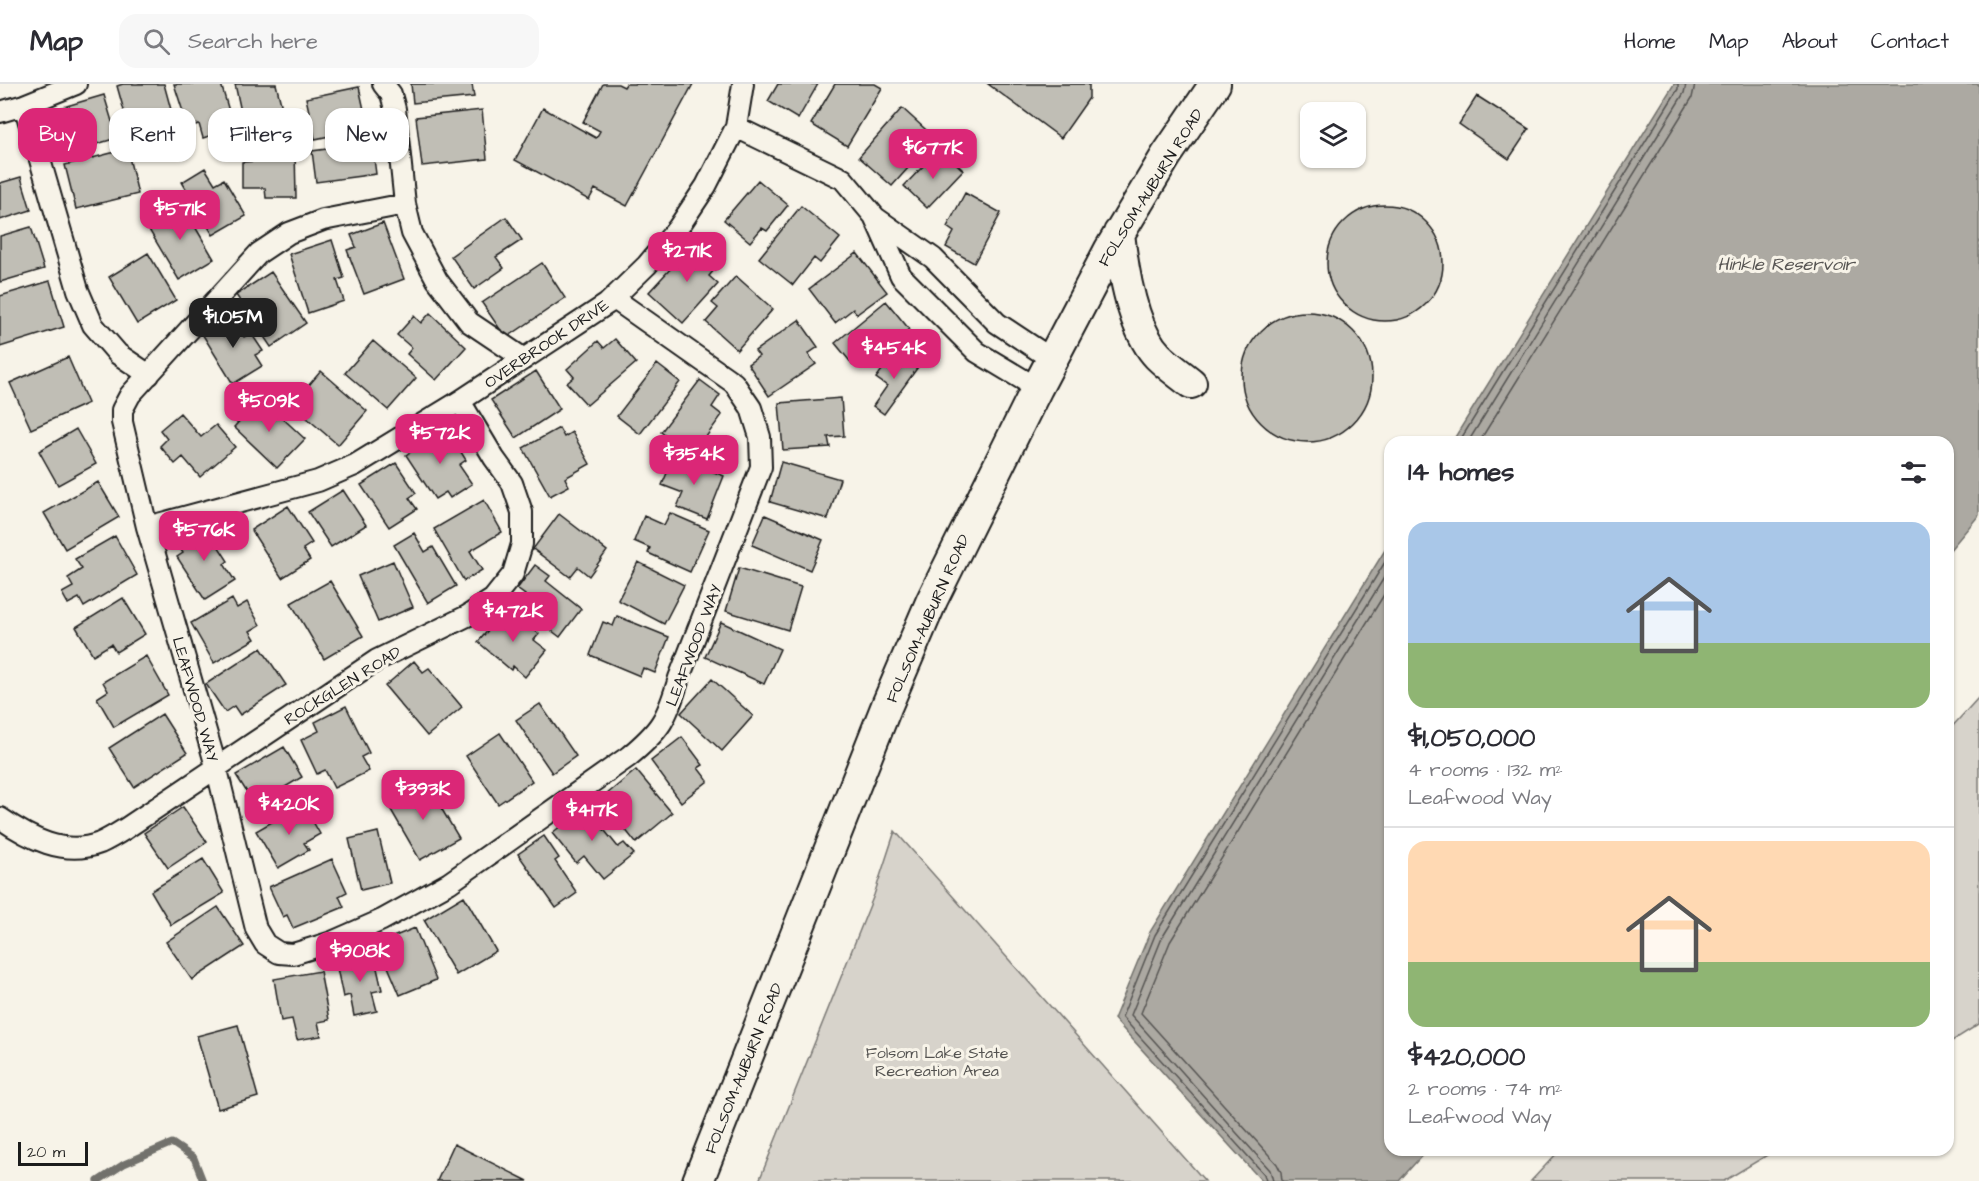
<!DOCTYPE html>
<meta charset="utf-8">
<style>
:root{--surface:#fff;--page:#f7f7f7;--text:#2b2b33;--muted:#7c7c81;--line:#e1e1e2;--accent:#db2777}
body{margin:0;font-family:"Architects Daughter",sans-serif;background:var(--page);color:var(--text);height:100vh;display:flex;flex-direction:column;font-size:22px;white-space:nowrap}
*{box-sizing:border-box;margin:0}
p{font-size:20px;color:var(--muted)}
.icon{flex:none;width:33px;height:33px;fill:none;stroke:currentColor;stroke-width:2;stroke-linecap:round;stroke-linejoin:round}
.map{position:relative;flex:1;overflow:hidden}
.details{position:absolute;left:1384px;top:352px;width:570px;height:720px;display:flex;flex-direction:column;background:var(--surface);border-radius:18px;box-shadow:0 2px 4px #0004}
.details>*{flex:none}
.guide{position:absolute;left:18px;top:24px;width:570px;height:54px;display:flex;gap:12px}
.fabs{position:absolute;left:1300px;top:18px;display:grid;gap:12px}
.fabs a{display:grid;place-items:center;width:66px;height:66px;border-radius:12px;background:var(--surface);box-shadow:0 2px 4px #0004;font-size:30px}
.scale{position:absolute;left:18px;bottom:15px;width:70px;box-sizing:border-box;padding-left:6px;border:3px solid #1c1c1c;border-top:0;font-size:16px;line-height:21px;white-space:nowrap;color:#1c1c1c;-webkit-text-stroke:4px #f7f3e8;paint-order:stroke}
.price{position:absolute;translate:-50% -51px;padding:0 14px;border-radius:12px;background:var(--accent);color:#fff;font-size:20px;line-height:39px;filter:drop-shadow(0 2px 3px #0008)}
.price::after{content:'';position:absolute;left:50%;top:36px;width:18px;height:14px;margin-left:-9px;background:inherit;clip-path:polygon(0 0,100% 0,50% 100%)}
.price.active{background:#222;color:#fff}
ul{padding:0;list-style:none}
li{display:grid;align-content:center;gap:12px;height:318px;padding:0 24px}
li+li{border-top:2px solid var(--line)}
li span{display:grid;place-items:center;height:186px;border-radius:18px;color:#555}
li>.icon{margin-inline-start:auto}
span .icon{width:108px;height:108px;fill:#fffc;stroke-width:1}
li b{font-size:26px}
h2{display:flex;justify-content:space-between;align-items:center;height:72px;padding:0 24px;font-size:26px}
.tag{padding:0 21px;border-radius:18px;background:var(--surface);box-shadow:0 2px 4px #0004;font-size:21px;line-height:54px}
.tag.active{background:var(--accent);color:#fff}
header{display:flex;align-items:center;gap:36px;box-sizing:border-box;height:84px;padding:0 30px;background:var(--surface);border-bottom:2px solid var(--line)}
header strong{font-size:28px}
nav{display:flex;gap:33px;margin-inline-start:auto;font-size:21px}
.search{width:420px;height:54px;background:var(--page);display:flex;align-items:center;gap:15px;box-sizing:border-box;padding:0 21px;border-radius:18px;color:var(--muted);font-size:22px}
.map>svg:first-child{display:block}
</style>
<header>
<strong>Map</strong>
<div class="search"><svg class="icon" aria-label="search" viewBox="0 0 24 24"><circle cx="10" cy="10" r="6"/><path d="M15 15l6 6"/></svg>Search here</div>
<nav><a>Home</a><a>Map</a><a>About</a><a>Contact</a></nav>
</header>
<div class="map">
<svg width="1979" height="1097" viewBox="0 0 1979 1097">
<rect width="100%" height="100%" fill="#f7f3e8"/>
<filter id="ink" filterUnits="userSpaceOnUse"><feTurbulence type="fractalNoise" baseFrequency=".0167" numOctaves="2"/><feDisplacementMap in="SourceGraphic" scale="12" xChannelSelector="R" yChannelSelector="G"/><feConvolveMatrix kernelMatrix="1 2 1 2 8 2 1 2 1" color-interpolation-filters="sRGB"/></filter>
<g filter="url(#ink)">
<path fill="#d7d3cb" stroke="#7a7874" stroke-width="1.5" d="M 1979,613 L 1979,940 L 1949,959 L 1949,646 Z
M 895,747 L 1205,1097 L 759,1097 L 874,811 Z
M 1559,1067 L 1559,1066 L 1774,1067 L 1724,1097 L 1531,1097 Z"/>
<path fill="#aca9a2" stroke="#72716c" stroke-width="1.5" d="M 1674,0 L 1979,0 L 1979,431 L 1949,467 L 1948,358 L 1452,358 Z
M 1390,458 L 1390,1066 L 1426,1067 L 1399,1097 L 1262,1097 L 1114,935 L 1150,848 Z"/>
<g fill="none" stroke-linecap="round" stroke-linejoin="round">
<path stroke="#565452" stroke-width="1.5" d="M 1459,358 L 1678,5 L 1678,0
M 1468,358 L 1684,9 L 1686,0
M 1479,358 L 1692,14 L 1695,0
M 1266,1097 L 1264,1090 L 1122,933 L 1155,851 L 1390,470
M 1273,1097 L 1270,1086 L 1131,931 L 1162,854 L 1390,484
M 1282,1097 L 1281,1088 L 1277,1080 L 1141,929 L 1170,858 L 1390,501"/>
<path stroke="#72716c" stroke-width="7" d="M 98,1097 L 124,1080 L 172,1059 L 194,1074 L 203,1097"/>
</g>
<path fill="#c0beb5" stroke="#1c1c1c" stroke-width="1.5" d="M 123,0 L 164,0 L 173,33 L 165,35 L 170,52 L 146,58 L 142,45 L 130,48 L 117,2 Z
M 174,0 L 221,0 L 234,44 L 203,54 L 199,40 L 188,43 Z
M 235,0 L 276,0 L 282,24 L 275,25 L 279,44 L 246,51 Z
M 411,0 L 472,0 L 474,13 L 413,19 Z
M 603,0 L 618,0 L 624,3 L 626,0 L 693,0 L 627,122 L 595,105 L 589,116 L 515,76 L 543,24 L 596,54 L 600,47 L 583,38 Z
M 778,0 L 818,0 L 798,35 L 768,17 Z
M 835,0 L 875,0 L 882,4 L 847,62 L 811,40 Z
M 988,0 L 1089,0 L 1089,14 L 1061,54 Z
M 359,3 L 368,44 L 315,55 L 306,14 Z
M 104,11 L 117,54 L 66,69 L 53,26 Z
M 1477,12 L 1529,45 L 1509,75 L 1459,40 Z
M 902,24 L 935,54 L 892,102 L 859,73 Z
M 482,26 L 487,75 L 422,82 L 416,33 Z
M 372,59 L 376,90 L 316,98 L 312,67 Z
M 127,65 L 138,110 L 76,125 L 65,81 Z
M 295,66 L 296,114 L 266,114 L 265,104 L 242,104 L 242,78 L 256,77 L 256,67 Z
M 945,69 L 963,86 L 927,124 L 904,102 L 928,77 L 933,81 Z
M 205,84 L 215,100 L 224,95 L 246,132 L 213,151 L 182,98 Z
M 21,93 L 31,126 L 0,136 L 0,99 Z
M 758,96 L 788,121 L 767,147 L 762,144 L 750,158 L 724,136 Z
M 965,109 L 1001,129 L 974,179 L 946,163 L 954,148 L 947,143 Z
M 180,117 L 214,175 L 179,196 L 145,139 Z
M1327 179a58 58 0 1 1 116 0a58 58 0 1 1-116 0Z
M 801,122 L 840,154 L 820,179 L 814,174 L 793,201 L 759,174 Z
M 506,133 L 522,156 L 496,173 L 504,184 L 474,205 L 451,172 Z
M 383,139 L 404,195 L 364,210 L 347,166 L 356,163 L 351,151 Z
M 31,143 L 44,185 L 0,198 L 0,152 Z
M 332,156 L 344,194 L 337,196 L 344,217 L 308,229 L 289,170 Z
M 696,157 L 720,179 L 709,192 L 718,200 L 683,239 L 649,208 Z
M 148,169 L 176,216 L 137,240 L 109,193 Z
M 857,169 L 887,208 L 857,230 L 853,225 L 835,239 L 809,205 Z
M 542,179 L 565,214 L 506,254 L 482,219 Z
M 271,188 L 306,239 L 271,263 L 236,211 Z
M 736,192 L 773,225 L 737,266 L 706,238 L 718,224 L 712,219 Z
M 50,197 L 64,243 L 0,263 L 0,212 Z
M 886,217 L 909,245 L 882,268 L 877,262 L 853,281 L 835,259 Z
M1242 293a65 65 0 1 1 130 0a65 65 0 1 1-130 0Z
M 430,229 L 466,263 L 436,296 L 407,270 L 412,264 L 397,251 L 414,232 L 421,239 Z
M 230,230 L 244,253 L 251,249 L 263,267 L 255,271 L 262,282 L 233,300 L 201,248 Z
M 799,236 L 818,263 L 808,270 L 816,280 L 769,312 L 748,280 L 759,272 L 755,267 Z
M 615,255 L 636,279 L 587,321 L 567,299 L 574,293 L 567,285 L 598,257 L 604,264 Z
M 373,257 L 416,294 L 388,326 L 345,289 Z
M 896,267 L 918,283 L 884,330 L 873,322 L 887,302 L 876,294 Z
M 68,273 L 88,319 L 31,345 L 10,299 Z
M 657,280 L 680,298 L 640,350 L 617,332 Z
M 321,287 L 367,327 L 338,361 L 292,321 Z
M 536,287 L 560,325 L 516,354 L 491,316 Z
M 700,296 L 720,311 L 712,323 L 722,331 L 692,372 L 661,348 Z
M 261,314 L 305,355 L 277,384 L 234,343 Z
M 841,314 L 844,352 L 828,353 L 830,363 L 783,366 L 779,319 Z
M 180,329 L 201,353 L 216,341 L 235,363 L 200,393 L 183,373 L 175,380 L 160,362 L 167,355 L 160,346 Z
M 446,344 L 466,376 L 459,381 L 472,400 L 450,414 L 446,408 L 435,415 L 406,371 Z
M 559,344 L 564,353 L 572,348 L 590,380 L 565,394 L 569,402 L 550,412 L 523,364 Z
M 76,345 L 96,380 L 58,401 L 39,367 Z
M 674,372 L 724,392 L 707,435 L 677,423 L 683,409 L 662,401 Z
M 781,378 L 840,395 L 828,435 L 770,418 Z
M 396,379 L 416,409 L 409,414 L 417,425 L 389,443 L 361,401 Z
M 98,398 L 119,433 L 65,465 L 44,429 Z
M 343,406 L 366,441 L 331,463 L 308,428 Z
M 484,416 L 502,448 L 470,467 L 482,486 L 464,497 L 434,445 Z
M 288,422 L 312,459 L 303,465 L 310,476 L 282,494 L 251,446 Z
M 670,429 L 709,446 L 690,488 L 648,469 L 650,464 L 634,457 L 644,432 L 664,441 Z
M 559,430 L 607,467 L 589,492 L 578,483 L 570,493 L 533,465 Z
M 765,431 L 823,456 L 810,486 L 752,461 Z
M 204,440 L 228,477 L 224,480 L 235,497 L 205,516 L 177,473 L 183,469 L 176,458 Z
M 414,449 L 425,468 L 433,463 L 456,502 L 428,519 L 394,461 Z
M 115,452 L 137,491 L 84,523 L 79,514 L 68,520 L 62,509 L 73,503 L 68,494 L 82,485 L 75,475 Z
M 393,477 L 413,523 L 378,538 L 358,492 Z
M 638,478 L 684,501 L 664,540 L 618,516 Z
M 535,481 L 550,492 L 546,497 L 581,525 L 560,553 L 518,521 L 525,511 L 517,505 Z
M 739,484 L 801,503 L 788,546 L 726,527 Z
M 330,497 L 363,552 L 324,575 L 291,519 Z
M 123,514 L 145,550 L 116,568 L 111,560 L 93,571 L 76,543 Z
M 232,515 L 237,524 L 247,518 L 260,541 L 250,547 L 255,555 L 214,579 L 191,539 Z
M 508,523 L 539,550 L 534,556 L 547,566 L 525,593 L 513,582 L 511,586 L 478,558 Z
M 617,532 L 669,553 L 655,589 L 643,584 L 640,592 L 590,571 L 603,538 L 613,542 Z
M 721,538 L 780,565 L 764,600 L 705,573 Z
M 261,564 L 286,601 L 240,631 L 234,622 L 225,628 L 206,600 Z
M 146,572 L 168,611 L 114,643 L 97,614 L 108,607 L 103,598 Z
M 414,577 L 423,588 L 429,584 L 462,623 L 427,652 L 385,602 Z
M 712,595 L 753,632 L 722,667 L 681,629 Z
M 540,620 L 576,672 L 552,689 L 516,636 Z
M 346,622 L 369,669 L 361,673 L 369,687 L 334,704 L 325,686 L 317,690 L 301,656 L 319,647 L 315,638 Z
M 162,630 L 187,669 L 134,703 L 109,664 Z
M 500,649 L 532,697 L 498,720 L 466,672 Z
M 682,653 L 703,681 L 698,684 L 708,697 L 681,718 L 651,677 Z
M 284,663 L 302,693 L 255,721 L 236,691 Z
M 636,686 L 672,729 L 636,759 L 601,715 Z
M 425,697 L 459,754 L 420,776 L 387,719 Z
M 590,719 L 602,733 L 597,737 L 618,763 L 624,759 L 634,770 L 603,795 L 584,772 L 576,779 L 552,749 Z
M 303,720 L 320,750 L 304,759 L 309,766 L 278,784 L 256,747 Z
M 183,723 L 207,758 L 168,784 L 144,749 Z
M 378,748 L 390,799 L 361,806 L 349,755 Z
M 544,752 L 559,774 L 555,777 L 577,809 L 556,824 L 518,770 Z
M 203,775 L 224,809 L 171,841 L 151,807 Z
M 332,775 L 347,808 L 339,812 L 344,823 L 293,844 L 287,831 L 283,833 L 269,803 Z
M 464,812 L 496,867 L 456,891 L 424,836 Z
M 218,823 L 244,862 L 192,896 L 166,858 Z
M 415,844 L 436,896 L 400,911 L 378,859 Z
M 374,871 L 382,906 L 372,908 L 377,927 L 354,932 L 350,911 L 343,913 L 336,879 Z
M 320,887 L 329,936 L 318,938 L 321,952 L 297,956 L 292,935 L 281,937 L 274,895 Z
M 238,941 L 258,1013 L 218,1025 L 197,952 Z
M 454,1060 L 528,1097 L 437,1097 Z"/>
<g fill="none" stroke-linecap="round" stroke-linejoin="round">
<g stroke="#1c1c1c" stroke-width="24">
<path id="minor" d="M 383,0 L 391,10 L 395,25 L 405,120 L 412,149 L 437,196 L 469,238 L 524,275
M 24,21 L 78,206 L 93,241 L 118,270 L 149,291
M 0,28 L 24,21 L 76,0
M 736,43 L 843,95 L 874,132 L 901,192 L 977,268 L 1037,304
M 405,120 L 323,136 L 289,149 L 259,169 L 130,311 L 122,326 L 122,338 L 147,443 L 216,682 L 256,845 L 265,860 L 279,869 L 293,870 L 332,858 L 382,836 L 449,799 L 628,673 C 661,646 667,635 679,594 L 761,383 L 760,353 L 751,324 L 734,299 L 613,214
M 876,134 L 933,174 L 997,239 L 1053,276
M 147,443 L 318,397 L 355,381 L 460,317 L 607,220 L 647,181 L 678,144 L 706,102 L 736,43 L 743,0
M 0,734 C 29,754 64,773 100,759 C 109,755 117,750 125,745 L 377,576 L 467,532 L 493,515 L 513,490 L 522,460 L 522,428 L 512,399 L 494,374 L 460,317"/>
</g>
<g stroke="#1c1c1c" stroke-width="34">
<path id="primary" d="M 1119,149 C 1123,186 1132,245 1158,272 C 1168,282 1180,290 1191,299
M 698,1097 L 887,621 L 932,516 L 1037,304 L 1110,165 L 1166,72 L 1215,0"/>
</g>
<use href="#minor" stroke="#f7f3e8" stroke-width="20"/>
<use href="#primary" stroke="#f7f3e8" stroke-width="30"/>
</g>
</g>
<g text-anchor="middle" stroke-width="6" stroke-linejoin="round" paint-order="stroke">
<g font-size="16" fill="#1c1c1c" stroke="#f7f3e8">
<text transform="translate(1150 103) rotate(-58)" y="6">FOLSOM-AUBURN ROAD</text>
<text transform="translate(546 259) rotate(-34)" y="6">OVERBROOK DRIVE</text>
<text transform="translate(927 534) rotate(-66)" y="6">FOLSOM-AUBURN ROAD</text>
<text transform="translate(693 561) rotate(-69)" y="6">LEAFWOOD WAY</text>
<text transform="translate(342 601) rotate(-32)" y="6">ROCKGLEN ROAD</text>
<text transform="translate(196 615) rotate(74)" y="6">LEAFWOOD WAY</text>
<text transform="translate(743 984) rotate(-68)" y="6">FOLSOM-AUBURN ROAD</text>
</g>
<g font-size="16" fill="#545351" stroke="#f7f3e8">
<text x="937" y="974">Folsom Lake State<tspan x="937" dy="18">Recreation Area</tspan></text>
</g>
<g font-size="18" font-style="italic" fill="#565452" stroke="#f7f3e8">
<text x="1786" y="186">Hinkle Reservoir</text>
</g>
</g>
</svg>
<div class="fabs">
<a><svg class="icon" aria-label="layers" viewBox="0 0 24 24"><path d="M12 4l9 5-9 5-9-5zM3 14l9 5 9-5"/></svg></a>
</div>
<div class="scale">20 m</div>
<b class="price" style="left:933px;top:96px">$677K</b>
<b class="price" style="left:180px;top:157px">$571K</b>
<b class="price" style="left:687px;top:199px">$271K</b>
<b class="price active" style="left:233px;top:265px">$1.05M</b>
<b class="price" style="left:894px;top:296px">$454K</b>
<b class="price" style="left:269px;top:349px">$509K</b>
<b class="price" style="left:440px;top:381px">$572K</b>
<b class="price" style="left:694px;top:402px">$354K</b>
<b class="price" style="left:204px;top:478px">$576K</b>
<b class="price" style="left:513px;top:559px">$472K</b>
<b class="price" style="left:423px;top:737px">$393K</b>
<b class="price" style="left:289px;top:752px">$420K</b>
<b class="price" style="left:592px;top:758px">$417K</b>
<b class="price" style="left:360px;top:899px">$908K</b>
<div class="guide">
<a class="tag active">Buy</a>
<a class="tag">Rent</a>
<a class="tag">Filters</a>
<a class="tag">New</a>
</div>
<section class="details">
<h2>14 homes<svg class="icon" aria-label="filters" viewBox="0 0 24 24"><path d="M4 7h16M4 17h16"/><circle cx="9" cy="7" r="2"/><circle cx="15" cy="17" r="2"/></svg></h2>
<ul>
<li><span style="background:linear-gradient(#a9c7e8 65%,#8fb573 0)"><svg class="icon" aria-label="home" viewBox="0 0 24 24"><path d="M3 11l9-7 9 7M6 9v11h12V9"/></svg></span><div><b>$1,050,000</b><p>4 rooms · 132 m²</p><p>Leafwood Way</p></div></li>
<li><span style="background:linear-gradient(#ffd9b3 65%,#8fb573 0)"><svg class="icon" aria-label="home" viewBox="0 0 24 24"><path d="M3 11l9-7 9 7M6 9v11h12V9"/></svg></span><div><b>$420,000</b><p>2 rooms · 74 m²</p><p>Leafwood Way</p></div></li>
</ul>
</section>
</div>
